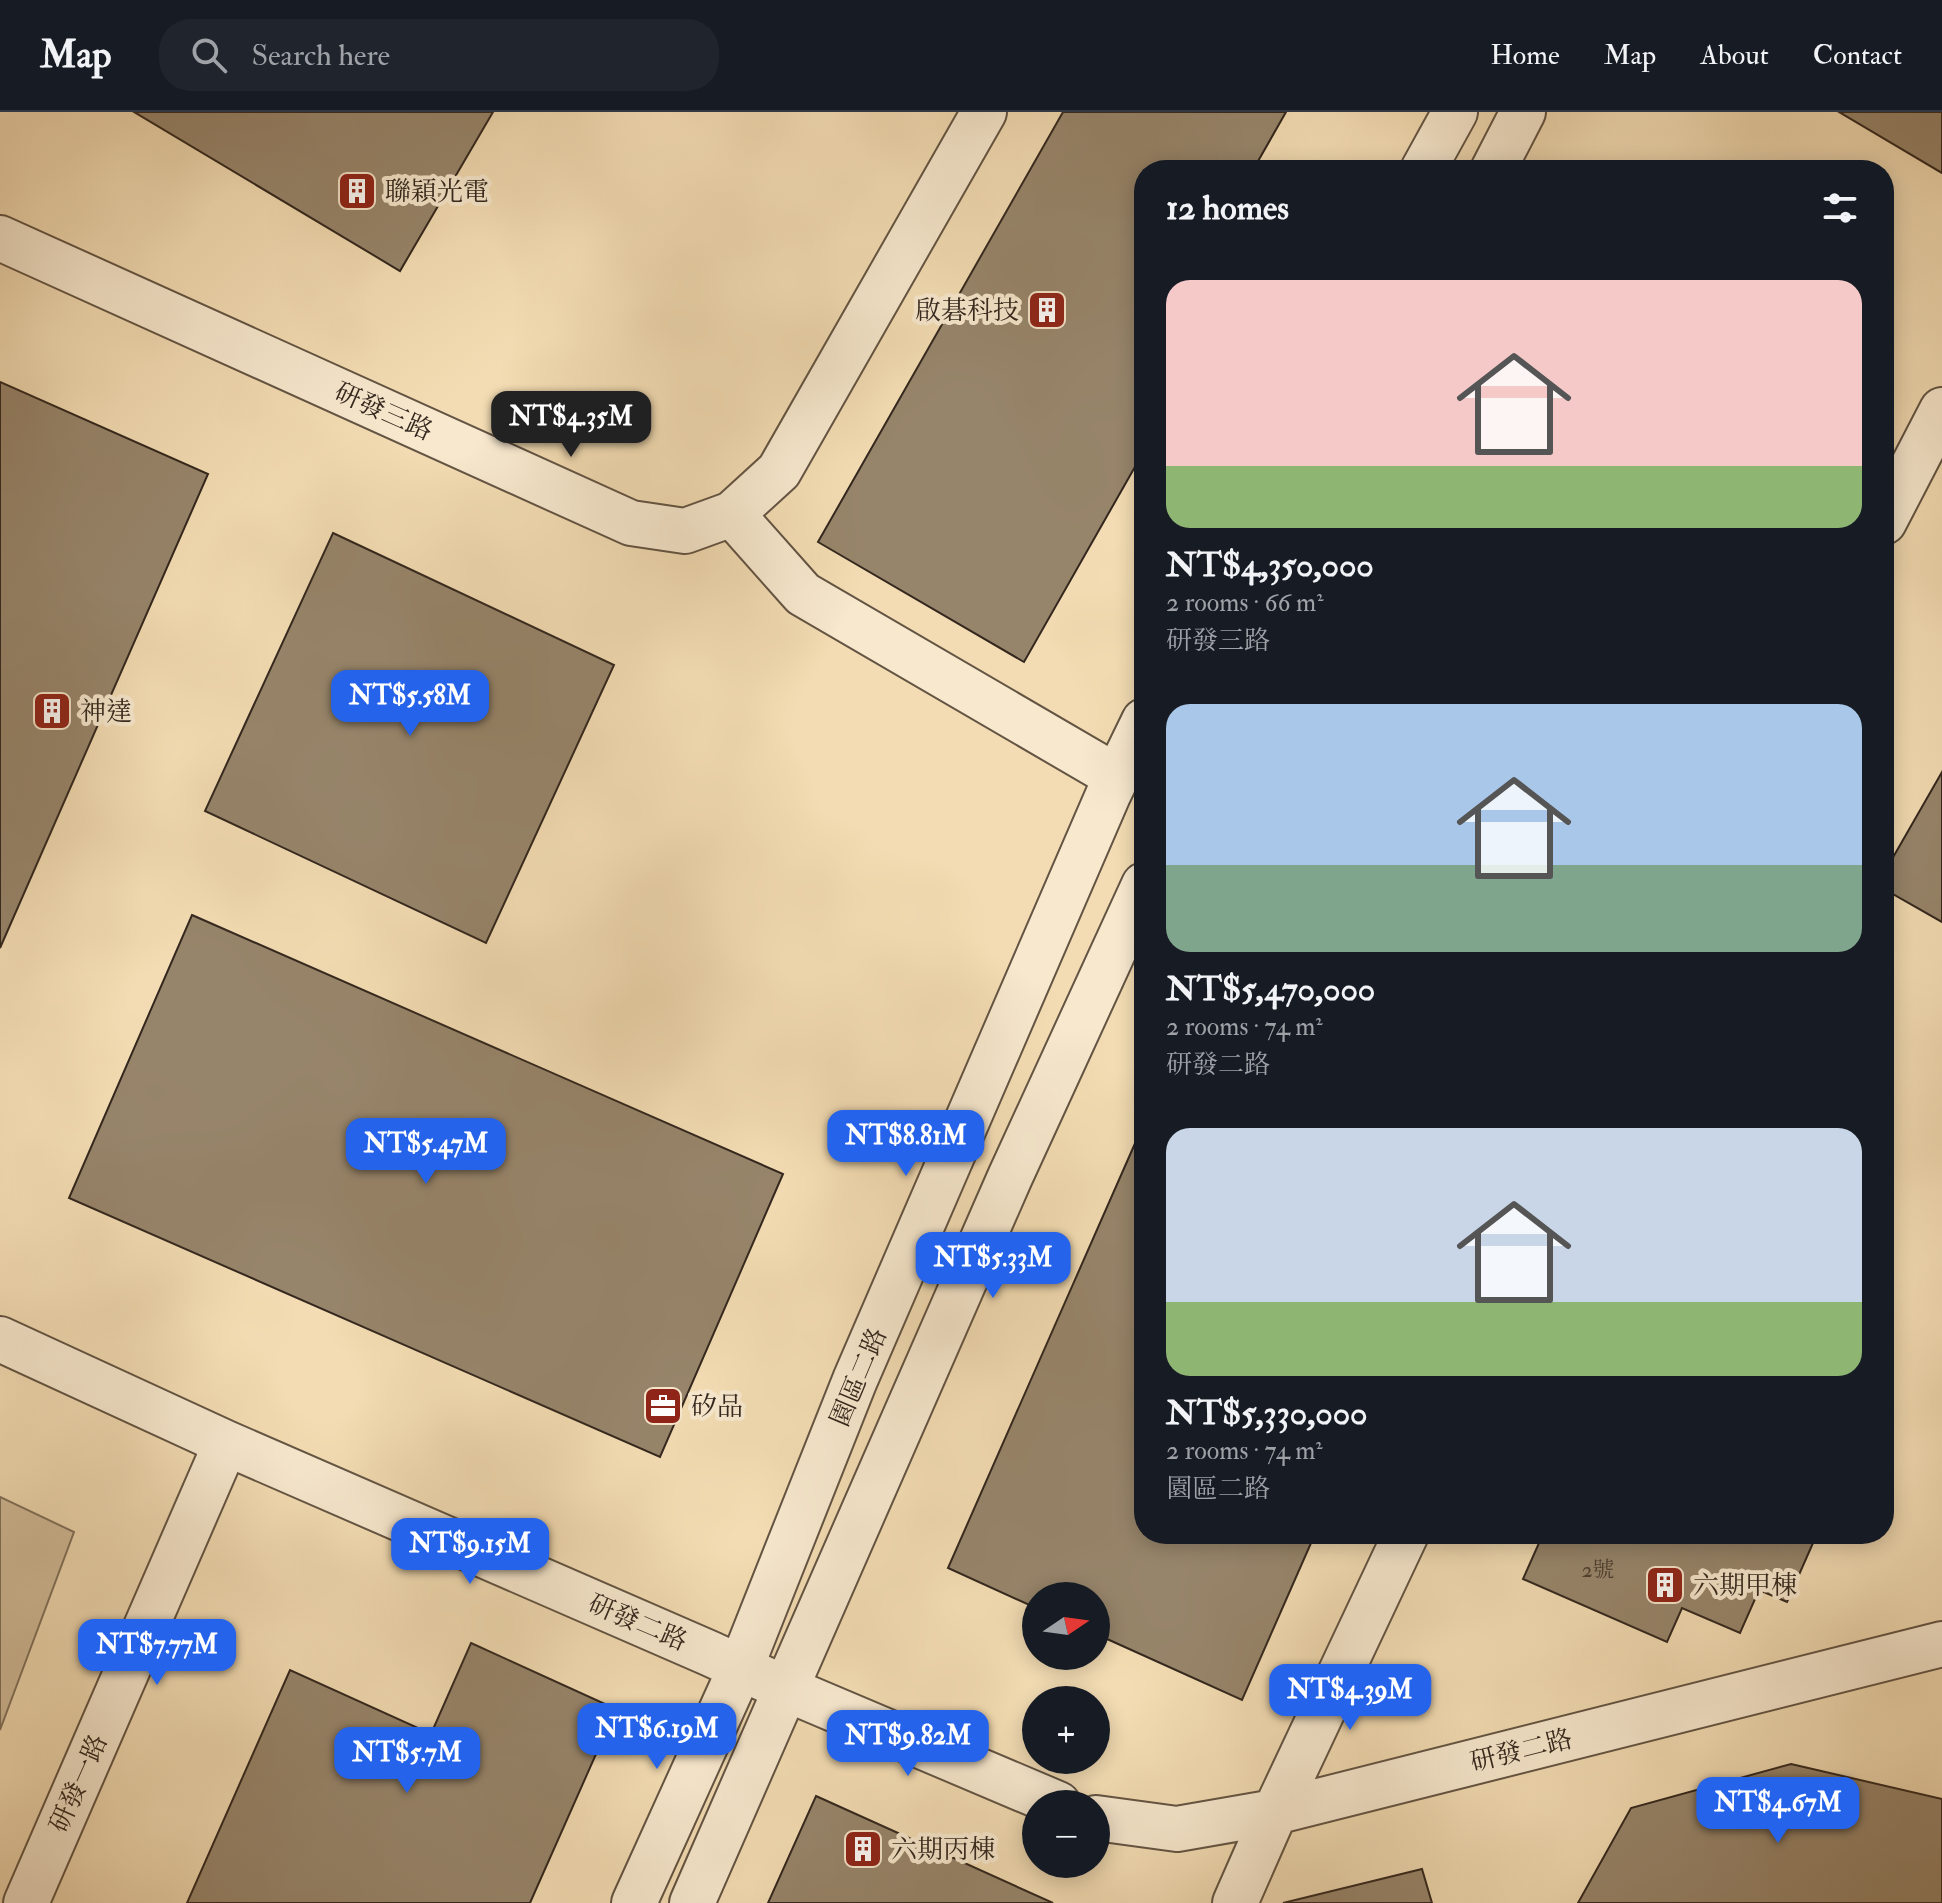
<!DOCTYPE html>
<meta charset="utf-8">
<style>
:root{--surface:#171b24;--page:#20242c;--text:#f1f3f6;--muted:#9ea1a6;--line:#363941;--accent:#2563eb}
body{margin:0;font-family:"IM FELL Double Pica","Noto Serif TC",serif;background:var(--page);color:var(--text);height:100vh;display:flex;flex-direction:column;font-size:30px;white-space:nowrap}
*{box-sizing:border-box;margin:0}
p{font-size:26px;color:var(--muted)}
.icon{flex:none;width:44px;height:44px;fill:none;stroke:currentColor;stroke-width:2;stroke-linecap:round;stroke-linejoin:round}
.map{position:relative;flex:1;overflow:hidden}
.drawer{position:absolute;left:1134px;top:48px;width:760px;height:1384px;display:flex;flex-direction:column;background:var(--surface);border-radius:32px;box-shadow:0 4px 20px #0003}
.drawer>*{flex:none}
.needle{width:52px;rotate:77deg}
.buttons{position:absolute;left:1022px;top:1470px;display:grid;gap:16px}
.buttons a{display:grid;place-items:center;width:88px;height:88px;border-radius:50%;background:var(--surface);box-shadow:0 4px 20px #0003;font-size:40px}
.price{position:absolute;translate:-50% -68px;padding:0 18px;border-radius:16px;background:var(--accent);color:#fff;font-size:26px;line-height:52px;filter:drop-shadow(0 2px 4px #0008)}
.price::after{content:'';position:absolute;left:50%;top:48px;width:24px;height:18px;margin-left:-12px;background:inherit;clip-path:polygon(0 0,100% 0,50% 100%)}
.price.on{background:#222;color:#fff}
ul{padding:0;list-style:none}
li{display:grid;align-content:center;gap:16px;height:424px;padding:0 32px}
li span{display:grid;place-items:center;height:248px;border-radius:24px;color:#555}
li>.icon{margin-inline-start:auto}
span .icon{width:144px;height:144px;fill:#fffc;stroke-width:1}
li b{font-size:34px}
h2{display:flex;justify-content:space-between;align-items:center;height:96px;padding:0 32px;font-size:34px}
header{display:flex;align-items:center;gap:48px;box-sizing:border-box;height:112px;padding:0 40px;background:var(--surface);border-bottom:2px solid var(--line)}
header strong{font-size:38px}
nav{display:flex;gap:44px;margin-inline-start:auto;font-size:28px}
.search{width:560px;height:72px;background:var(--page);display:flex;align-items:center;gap:20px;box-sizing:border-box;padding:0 28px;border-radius:32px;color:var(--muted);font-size:30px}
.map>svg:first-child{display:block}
</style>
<header>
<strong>Map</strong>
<div class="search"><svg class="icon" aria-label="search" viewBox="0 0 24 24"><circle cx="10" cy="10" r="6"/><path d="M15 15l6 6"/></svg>Search here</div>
<nav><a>Home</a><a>Map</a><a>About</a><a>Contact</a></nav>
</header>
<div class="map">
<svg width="1942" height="1791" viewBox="0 0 1942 1791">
<rect width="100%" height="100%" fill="#f3dcb3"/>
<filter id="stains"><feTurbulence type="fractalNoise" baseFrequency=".0025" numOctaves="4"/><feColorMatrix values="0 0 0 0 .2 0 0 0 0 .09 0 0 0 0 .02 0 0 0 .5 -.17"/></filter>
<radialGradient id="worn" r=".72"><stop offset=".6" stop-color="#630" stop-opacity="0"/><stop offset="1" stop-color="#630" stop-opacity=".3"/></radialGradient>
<path fill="#d2bd9a" stroke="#82725c" stroke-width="2" d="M 0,1385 L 74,1420 L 0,1618 Z"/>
<path fill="#97856b" stroke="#33271e" stroke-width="2" d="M 134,0 L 493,0 L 400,159 Z
M 1063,0 L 1286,0 L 1253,58 L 1144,58 L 1144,339 L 1024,550 L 818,430 Z
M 1839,0 L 1942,0 L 1942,61 Z
M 0,270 L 208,362 L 0,836 Z
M 333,421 L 614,553 L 486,831 L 205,699 Z
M 1942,660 L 1942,810 L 1884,777 L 1884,761 Z
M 192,803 L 783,1062 L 660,1345 L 69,1086 Z
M 1144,1011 L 1144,1422 L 1315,1422 L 1242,1588 L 1096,1522 L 1096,1484 L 1036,1484 L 1036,1496 L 948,1456 Z
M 1543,1422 L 1817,1422 L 1787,1490 L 1759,1478 L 1740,1521 L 1682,1496 L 1667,1530 L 1523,1467 Z
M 471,1531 L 616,1597 L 530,1791 L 187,1791 L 290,1558 L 431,1622 Z
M 1791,1652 L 1942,1687 L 1942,1791 L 1578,1791 L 1631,1696 Z
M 816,1684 L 1053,1791 L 768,1791 Z
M 1422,1757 L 1432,1791 L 1283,1791 Z"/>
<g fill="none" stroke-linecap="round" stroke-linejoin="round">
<g stroke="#635443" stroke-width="48">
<path id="minor" d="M 1423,58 L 1455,0
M 1493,58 L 1523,0
M 0,126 L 631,411 L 685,419 L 732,402 L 779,359 L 984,0
M 732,402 L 803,482 L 1117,665
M 1884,410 L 1942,298
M 0,1227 L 226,1331 L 711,1542 L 784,1576 L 1058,1692
M 1096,1706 L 1177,1717 L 1275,1700 L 1942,1532
M 26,1791 L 226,1331
M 634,1791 L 741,1555 L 855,1268 L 1108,683 L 1144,609
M 692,1791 L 1010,1065 L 1144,773
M 1235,1791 L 1275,1700 L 1406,1422"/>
</g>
<use href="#minor" stroke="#f7e8ce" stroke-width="44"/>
</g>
<defs>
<g id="building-square" transform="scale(2)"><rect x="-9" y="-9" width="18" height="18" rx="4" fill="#8f2418" stroke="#f7e8ce"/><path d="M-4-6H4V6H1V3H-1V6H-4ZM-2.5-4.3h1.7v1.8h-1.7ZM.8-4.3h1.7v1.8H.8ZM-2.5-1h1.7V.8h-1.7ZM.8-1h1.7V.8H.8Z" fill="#fff"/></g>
<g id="office-square" transform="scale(2)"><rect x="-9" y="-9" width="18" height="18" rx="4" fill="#8f2418" stroke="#f7e8ce"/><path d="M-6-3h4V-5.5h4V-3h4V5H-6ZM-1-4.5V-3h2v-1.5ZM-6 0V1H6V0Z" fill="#fff"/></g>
</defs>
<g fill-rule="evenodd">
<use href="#building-square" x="357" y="79"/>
<use href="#building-square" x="1047" y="198"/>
<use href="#building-square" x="52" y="599"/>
<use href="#office-square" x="663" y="1294"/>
<use href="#building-square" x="1665" y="1473"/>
<use href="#building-square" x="863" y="1737"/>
</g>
<g text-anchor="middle" stroke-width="8" stroke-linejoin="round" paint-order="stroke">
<g font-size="22" fill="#4c3e31">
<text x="1598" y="1465">2號</text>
</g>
<g font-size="26" fill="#33271e" stroke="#f7e8ce" text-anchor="start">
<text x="385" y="88">聯穎光電</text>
<text x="1019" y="207" text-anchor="end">啟碁科技</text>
<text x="80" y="608">神達</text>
<text x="691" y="1303">矽品</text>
<text x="1693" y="1482">六期甲棟</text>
<text x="891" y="1746">六期丙棟</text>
</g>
<g font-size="26" fill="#33271e" stroke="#f7e8ce">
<text transform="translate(384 299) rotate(24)" y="9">研發三路</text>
<text transform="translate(858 1265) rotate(-67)" y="9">園區二路</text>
<text transform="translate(638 1510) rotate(23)" y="9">研發二路</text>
<text transform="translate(1521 1638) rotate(-14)" y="9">研發二路</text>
<text transform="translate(78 1671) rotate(-66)" y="9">研發一路</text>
</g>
</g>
<rect width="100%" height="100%" filter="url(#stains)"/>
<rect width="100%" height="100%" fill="url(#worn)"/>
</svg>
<div class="buttons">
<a><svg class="needle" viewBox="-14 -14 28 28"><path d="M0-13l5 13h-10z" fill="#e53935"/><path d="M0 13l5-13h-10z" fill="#9ea1a6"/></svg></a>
<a>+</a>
<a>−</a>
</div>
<b class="price on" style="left:571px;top:347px">NT$4.35M</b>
<b class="price" style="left:410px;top:626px">NT$5.58M</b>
<b class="price" style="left:906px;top:1066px">NT$8.81M</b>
<b class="price" style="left:426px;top:1074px">NT$5.47M</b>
<b class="price" style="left:993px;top:1188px">NT$5.33M</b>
<b class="price" style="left:470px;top:1474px">NT$9.15M</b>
<b class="price" style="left:157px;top:1575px">NT$7.77M</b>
<b class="price" style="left:1350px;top:1620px">NT$4.39M</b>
<b class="price" style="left:657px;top:1659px">NT$6.19M</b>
<b class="price" style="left:908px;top:1666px">NT$9.82M</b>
<b class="price" style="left:407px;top:1683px">NT$5.7M</b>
<b class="price" style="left:1778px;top:1733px">NT$4.67M</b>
<section class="drawer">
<h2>12 homes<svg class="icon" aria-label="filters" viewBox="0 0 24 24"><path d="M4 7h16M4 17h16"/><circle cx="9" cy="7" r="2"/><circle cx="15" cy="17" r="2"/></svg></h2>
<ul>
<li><span style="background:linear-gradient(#f6c9c9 75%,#8fb573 0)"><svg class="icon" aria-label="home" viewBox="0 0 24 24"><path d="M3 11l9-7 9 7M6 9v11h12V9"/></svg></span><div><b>NT$4,350,000</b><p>2 rooms · 66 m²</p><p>研發三路</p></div></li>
<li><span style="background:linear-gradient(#a9c7e8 65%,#7fa58c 0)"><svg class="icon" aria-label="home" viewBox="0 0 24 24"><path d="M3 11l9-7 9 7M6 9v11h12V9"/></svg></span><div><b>NT$5,470,000</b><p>2 rooms · 74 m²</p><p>研發二路</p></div></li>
<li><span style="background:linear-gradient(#c9d6e8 70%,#8fb573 0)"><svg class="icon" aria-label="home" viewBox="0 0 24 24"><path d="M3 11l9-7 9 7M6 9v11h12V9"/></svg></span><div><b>NT$5,330,000</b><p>2 rooms · 74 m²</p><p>園區二路</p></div></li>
</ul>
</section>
</div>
